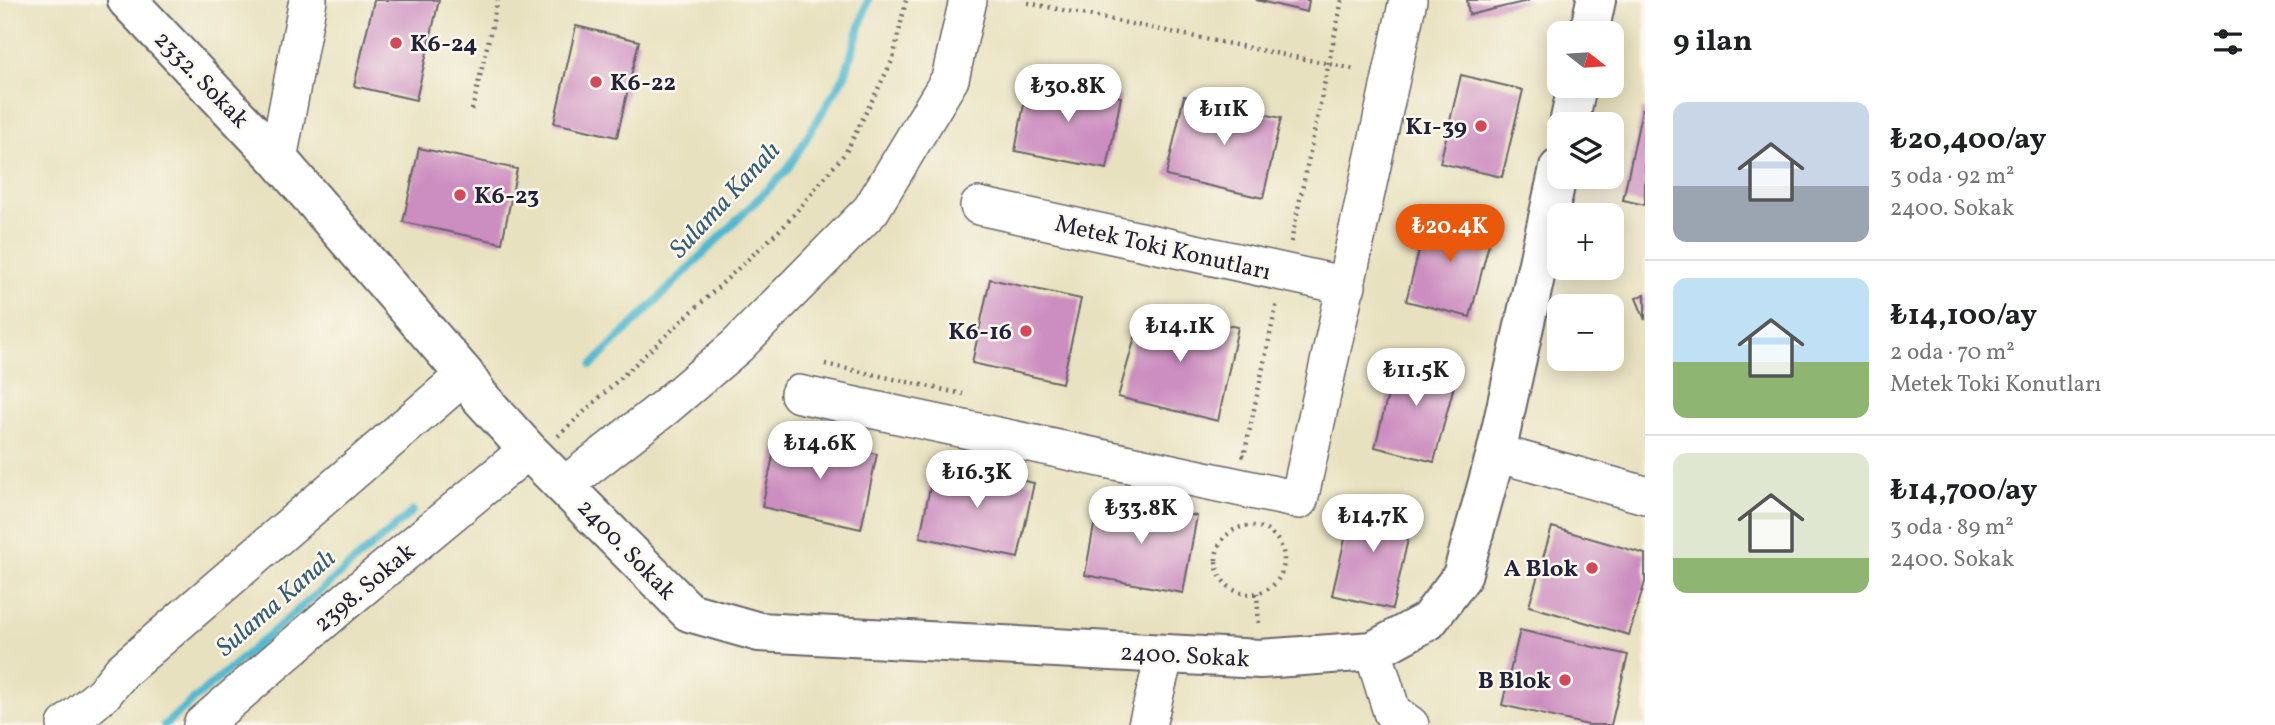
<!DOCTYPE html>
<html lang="tr">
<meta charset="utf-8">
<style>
:root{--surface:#fff;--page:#f2f2f2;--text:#202124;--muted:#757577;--line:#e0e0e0;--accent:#ea580c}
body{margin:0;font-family:Vollkorn,serif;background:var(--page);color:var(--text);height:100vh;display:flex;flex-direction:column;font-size:26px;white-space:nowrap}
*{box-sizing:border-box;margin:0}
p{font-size:23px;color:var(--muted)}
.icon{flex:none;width:38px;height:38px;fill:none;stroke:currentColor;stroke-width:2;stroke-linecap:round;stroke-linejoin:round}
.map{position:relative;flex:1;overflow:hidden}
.side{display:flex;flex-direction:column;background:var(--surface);width:630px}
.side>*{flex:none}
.needle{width:46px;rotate:107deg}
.buttons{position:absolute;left:1547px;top:21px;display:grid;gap:14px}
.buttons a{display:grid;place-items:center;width:77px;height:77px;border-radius:14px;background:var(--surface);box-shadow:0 4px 18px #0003;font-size:35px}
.price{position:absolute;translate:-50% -60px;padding:0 16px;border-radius:24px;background:#fff;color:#222;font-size:23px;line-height:46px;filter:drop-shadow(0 2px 4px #0008)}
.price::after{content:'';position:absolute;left:50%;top:42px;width:21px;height:16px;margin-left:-10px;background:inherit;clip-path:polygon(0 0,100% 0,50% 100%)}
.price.active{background:var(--accent);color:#fff}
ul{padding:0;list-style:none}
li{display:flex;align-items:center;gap:21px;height:175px;padding:0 28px}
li+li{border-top:2px solid var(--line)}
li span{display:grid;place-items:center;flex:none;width:196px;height:140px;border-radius:14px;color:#555}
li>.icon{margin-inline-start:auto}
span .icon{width:84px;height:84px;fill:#fffc;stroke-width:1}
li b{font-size:30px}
h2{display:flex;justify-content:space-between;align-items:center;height:84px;padding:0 28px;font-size:30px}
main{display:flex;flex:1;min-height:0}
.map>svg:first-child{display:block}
</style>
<main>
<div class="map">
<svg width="1645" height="725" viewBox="0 0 1645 725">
<rect width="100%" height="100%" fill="#fbf7ec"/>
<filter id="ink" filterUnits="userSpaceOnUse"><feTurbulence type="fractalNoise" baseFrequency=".0143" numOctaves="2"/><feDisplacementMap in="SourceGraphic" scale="14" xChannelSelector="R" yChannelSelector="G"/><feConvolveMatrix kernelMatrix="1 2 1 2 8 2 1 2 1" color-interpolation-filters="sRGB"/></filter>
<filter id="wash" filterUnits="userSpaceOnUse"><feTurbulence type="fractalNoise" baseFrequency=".00686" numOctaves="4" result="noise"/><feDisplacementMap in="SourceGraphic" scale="28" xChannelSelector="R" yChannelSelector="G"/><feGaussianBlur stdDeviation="1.57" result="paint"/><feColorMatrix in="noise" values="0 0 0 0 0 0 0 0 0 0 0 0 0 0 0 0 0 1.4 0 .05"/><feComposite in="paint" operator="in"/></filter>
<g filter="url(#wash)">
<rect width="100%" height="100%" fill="#e8e1bf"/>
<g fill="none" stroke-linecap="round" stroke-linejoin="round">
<path stroke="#51b8cf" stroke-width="8" d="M 592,365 L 787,170 L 845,75 L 868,0
M 164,725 L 413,511"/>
</g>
<g id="blocks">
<path fill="#cc8dc0" d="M 374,0 L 439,0 L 416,100 L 354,86 Z
M 1256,0 L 1309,0 L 1307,12 Z
M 1467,0 L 1528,0 L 1528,1 L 1469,15 Z
M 576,26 L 639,41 L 617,137 L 554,123 Z
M 1461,75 L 1523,90 L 1502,177 L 1440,163 Z
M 1029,78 L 1121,97 L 1107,169 L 1015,151 Z
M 1184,96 L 1281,118 L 1263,198 L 1166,176 Z
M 1642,109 L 1645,110 L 1645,205 L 1623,200 Z
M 419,148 L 517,169 L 502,243 L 403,222 Z
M 1429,212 L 1493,228 L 1470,317 L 1406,301 Z
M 990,279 L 1081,299 L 1062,383 L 972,363 Z
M 1645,294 L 1645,320 L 1636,298 Z
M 1143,309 L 1238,327 L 1218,421 L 1118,397 Z
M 1398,354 L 1458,370 L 1434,462 L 1375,447 Z
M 778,433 L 877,454 L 861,529 L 762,507 Z
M 935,462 L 1034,483 L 1018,558 L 920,537 Z
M 1099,498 L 1197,516 L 1183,593 L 1085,575 Z
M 1354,500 L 1414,513 L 1392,609 L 1332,595 Z
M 1552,527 L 1645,554 L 1645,582 L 1629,635 L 1529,606 Z
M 1520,630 L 1628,655 L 1611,725 L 1588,725 L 1502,705 Z"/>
</g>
</g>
<g filter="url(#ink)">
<use href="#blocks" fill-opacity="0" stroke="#676569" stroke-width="2"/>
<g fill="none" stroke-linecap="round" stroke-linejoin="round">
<g stroke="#676569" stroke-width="40">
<path id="minor" d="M 278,159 L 308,0
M 979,206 L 1347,286
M 799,394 L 1299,500 L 1408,0
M 1496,453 L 1645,495
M 565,485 L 664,408 L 737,346 L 871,210 L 950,79 L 968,0
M 1373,651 L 1392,712 L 1410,725
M 66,725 L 103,694 L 122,671 L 465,375
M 202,725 L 345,602 L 528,450
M 1147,725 L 1165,654"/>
</g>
<g stroke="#676569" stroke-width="42">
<path id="major" d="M 127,0 L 278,159 L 465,375 L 479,396 L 528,450 L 689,612 L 759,632 L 1260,659 L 1373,651 L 1428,621 L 1462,576 L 1496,453 L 1559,168
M 1589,33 L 1596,0
M 1569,124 L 1577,86"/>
</g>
<path stroke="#676569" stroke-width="4.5" stroke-dasharray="2 5" stroke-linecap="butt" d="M 1028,3 L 1354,69
M 472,110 L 498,0
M 1291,242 L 1342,0
M 825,364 L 963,394
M 558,436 L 785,225 L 846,152 L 893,59 L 906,0
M 1242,455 L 1244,456 L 1277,302
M1216 560a34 34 0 1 1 68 0a34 34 0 1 1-68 0Z
M 1257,593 L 1259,627"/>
<use href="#minor" stroke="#fff" stroke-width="37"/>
<use href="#major" stroke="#fff" stroke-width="38"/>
</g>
</g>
<g fill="#d1495b" stroke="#fbf7ec" stroke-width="2.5">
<circle cx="396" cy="43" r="7"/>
<circle cx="596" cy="82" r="7"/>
<circle cx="1481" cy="126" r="7"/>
<circle cx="460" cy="195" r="7"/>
<circle cx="1026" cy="331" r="7"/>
<circle cx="1592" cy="568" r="7"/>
<circle cx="1565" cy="680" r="7"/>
</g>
<g text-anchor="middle" stroke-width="5" stroke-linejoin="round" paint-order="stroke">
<g font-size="24" font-weight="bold" fill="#22223b" stroke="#fbf7ec" text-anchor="end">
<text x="410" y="51" text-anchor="start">K6-24</text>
<text x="610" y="90" text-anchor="start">K6-22</text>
<text x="1467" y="134">K1-39</text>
<text x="474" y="203" text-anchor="start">K6-23</text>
<text x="1012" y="339">K6-16</text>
<text x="1578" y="576">A Blok</text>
<text x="1551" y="688">B Blok</text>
</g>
<g font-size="24" fill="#22223b" stroke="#fbf7ec">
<text transform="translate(202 79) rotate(46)" y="8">2332. Sokak</text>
<text transform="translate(1163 247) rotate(13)" y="8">Metek Toki Konutları</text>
<text transform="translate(627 549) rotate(46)" y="8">2400. Sokak</text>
<text transform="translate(364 587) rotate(-40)" y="8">2398. Sokak</text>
<text transform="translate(1185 655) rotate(3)" y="8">2400. Sokak</text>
</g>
<g font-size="26" font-style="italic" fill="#355e76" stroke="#fbf7ec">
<text transform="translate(724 199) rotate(-47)" y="9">Sulama Kanalı</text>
<text transform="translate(275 602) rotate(-41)" y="9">Sulama Kanalı</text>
</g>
</g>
</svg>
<div class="buttons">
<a><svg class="needle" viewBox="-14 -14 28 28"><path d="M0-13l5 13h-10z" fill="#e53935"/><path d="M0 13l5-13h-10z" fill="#757577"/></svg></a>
<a><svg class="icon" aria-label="layers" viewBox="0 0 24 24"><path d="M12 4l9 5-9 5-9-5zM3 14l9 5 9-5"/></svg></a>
<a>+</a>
<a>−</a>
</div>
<b class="price" style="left:1068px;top:124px">₺30.8K</b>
<b class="price" style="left:1224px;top:147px">₺11K</b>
<b class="price active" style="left:1450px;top:264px">₺20.4K</b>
<b class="price" style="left:1180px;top:364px">₺14.1K</b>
<b class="price" style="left:1416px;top:408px">₺11.5K</b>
<b class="price" style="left:820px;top:481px">₺14.6K</b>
<b class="price" style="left:977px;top:510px">₺16.3K</b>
<b class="price" style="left:1141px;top:546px">₺33.8K</b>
<b class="price" style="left:1373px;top:554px">₺14.7K</b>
</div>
<section class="side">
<h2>9 ilan<svg class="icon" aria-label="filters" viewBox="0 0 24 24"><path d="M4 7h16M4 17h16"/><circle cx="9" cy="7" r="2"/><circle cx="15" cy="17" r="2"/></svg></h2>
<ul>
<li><span style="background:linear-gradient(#c9d6e8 60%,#9aa5b1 0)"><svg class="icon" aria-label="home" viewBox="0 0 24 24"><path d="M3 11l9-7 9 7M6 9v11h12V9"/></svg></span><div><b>₺20,400/ay</b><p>3 oda · 92 m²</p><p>2400. Sokak</p></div></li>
<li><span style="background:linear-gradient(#bfe0f5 60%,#8fb573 0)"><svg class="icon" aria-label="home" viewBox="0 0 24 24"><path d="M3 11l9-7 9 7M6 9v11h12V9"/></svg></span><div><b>₺14,100/ay</b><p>2 oda · 70 m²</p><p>Metek Toki Konutları</p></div></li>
<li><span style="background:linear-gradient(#dfe7d0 75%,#8fb573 0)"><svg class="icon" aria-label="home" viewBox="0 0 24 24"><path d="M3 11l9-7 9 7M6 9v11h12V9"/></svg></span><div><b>₺14,700/ay</b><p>3 oda · 89 m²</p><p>2400. Sokak</p></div></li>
</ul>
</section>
</main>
